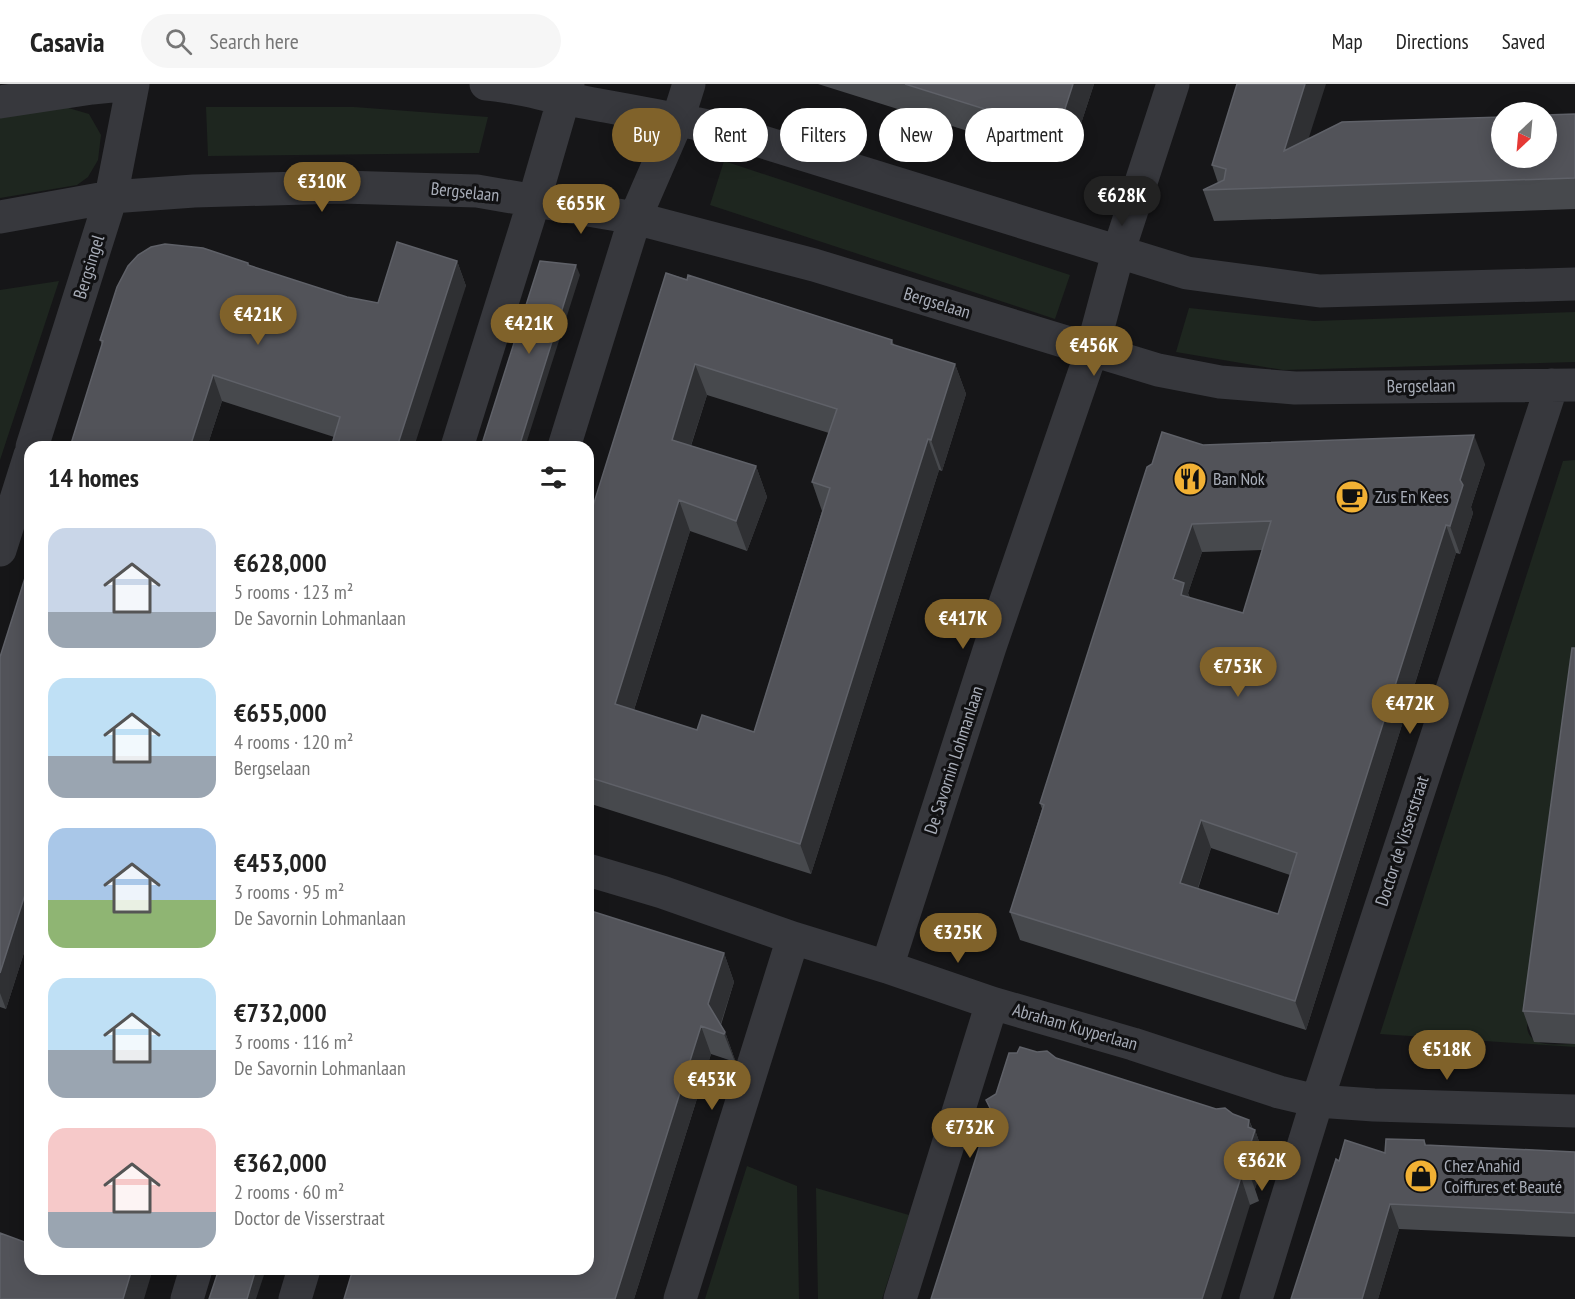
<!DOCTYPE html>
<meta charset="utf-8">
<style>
:root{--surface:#fff;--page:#f6f6f6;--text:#222;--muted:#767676;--line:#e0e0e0;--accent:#80622a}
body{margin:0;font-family:"PT Sans Narrow",sans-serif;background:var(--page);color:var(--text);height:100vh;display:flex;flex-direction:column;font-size:22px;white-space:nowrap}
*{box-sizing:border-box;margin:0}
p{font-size:20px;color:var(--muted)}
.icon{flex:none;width:33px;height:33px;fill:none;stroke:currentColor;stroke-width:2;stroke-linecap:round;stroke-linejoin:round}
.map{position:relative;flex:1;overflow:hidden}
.details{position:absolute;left:24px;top:357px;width:570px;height:834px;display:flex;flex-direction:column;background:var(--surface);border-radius:18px;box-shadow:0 3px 15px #0003}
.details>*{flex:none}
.hud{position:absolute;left:612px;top:24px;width:570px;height:54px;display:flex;gap:12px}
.needle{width:39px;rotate:206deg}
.fabs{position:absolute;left:1491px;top:18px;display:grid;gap:12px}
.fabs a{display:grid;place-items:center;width:66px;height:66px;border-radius:50%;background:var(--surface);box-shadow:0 3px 15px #0003;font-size:30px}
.price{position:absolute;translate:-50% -51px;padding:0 14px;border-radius:21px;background:var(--accent);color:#fff;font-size:20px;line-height:39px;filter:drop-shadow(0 2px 3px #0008)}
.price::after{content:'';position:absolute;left:50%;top:36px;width:18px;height:14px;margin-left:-9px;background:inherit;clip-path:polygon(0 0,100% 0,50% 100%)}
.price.selected{background:#222;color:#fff}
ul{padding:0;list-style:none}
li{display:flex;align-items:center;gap:18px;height:150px;padding:0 24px}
li span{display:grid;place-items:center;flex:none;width:168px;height:120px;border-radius:18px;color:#555}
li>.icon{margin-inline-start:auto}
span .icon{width:72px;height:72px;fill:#fffc;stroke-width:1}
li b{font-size:26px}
h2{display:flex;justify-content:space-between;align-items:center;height:72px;padding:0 24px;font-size:26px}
.tag{padding:0 21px;border-radius:27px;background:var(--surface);box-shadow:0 3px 15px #0003;font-size:21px;line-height:54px}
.tag.selected{background:var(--accent);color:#fff}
header{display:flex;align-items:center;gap:36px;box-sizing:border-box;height:84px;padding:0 30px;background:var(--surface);border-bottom:2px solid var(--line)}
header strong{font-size:28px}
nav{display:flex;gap:33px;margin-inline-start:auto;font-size:21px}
.search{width:420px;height:54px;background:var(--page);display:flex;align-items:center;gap:15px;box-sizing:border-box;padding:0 21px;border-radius:33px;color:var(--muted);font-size:22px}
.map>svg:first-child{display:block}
</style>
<header>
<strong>Casavia</strong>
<div class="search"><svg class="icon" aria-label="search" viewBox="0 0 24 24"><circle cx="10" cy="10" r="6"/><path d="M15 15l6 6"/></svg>Search here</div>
<nav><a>Map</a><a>Directions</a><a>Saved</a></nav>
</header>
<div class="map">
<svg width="1575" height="1215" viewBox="0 0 1575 1215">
<rect width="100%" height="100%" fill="#161618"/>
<path fill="#1e261f" d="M 65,23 L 89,30 L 101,51 L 98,76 L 88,93 L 77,101 L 0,114 L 0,34 Z
M 206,23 L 354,23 L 488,33 L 479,69 L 208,72 Z
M 724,77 L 1070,191 L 1055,235 L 710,121 Z
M 59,197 L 0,376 L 0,206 Z
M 1189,224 L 1314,237 L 1575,228 L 1575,278 L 1283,286 L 1176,268 Z
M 1575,376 L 1575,654 L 1527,943 C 1529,965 1558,960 1575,960 L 1575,963 L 1380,950 L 1563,377 Z
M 747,1082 L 797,1102 L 799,1215 L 705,1215 Z
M 816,1104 L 909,1131 L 882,1215 L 818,1215 Z"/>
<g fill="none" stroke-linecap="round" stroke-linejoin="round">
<path stroke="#37383d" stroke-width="33" d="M 486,0 C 514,2 540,10 567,15 C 619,25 670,33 721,45 L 1187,189 L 1320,207 L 1575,200
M 0,18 L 92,4 L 132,0
M 0,133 L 111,113 L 194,107 L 342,103 L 477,107 L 635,134 L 814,181 L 1158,286 L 1220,298 L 1295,304 L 1575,301
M 32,363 L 111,113 L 133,0
M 457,363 L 534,117 L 568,0
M 564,363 L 635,134 L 678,35 L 689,0
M 0,466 L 30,371
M 588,786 L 662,808 L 793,854 L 887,883 L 992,919 L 1133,960 L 1279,1008 L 1317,1017 L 1374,1021 L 1575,1027
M 887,883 L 990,563 L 1092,266 L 1118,169 L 1173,0
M 187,1215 L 196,1185
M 295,1215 L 304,1185
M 680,1215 L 793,854
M 900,1215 L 992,919
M 1256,1215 L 1317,1017 L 1552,301"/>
</g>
<path fill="#47494d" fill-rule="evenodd" d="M 818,0 L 1094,0 L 1073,64 L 1057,63 L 1054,74 Z
M 1575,30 L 1575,125 L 1214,137 L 1203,106 L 1218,99 L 1212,81 L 1308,54 Z
M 457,177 L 466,202 L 334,353 L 222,317 L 207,363 L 70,363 L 102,261 L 100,256 L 248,179 L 249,182 L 347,213 L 378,219 Z
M 666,189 L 892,256 L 894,261 L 955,280 L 966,310 L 942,387 L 939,386 L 811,790 L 588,719 L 588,438 ZM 707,311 L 829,349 L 812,398 L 822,427 L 754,648 L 697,646 L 634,626 L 690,447 L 747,467 L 767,413 L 756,382 L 691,362 Z
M 1203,361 L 1485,380 L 1471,423 L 1473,429 L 1460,470 L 1456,469 L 1306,946 L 1020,856 L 1010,828 L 1042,725 L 1040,719 ZM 1262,466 L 1243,529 L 1190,514 L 1188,509 L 1202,468 ZM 1211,764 L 1290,791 L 1278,830 L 1198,805 Z
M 30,478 L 30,850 L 6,925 L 0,923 L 0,573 Z
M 1575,564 L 1575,960 L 1534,958 L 1523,927 Z
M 588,826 L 724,869 L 734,898 L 721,941 L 725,948 L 735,976 L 735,978 L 711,970 L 634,1215 L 344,1215 L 352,1190 L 350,1185 L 588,1185 Z
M 1056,974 L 1249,1036 L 1253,1045 L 1255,1046 L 1265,1074 L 1255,1105 L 1259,1117 L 1250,1121 L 991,1027 L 986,1016 Z
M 1424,1056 L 1426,1061 L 1575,1068 L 1575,1153 L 1399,1145 L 1378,1215 L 1291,1215 L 1339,1077 L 1385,1069 Z"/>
<path fill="#2f3033" d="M 1073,0 L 1094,0 L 1073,64 L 1062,34 Z
M 1305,0 L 1326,0 L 1295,97 L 1284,67 Z
M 1046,32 L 1057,63 L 1054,74 L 1042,43 Z
M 457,177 L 466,202 L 414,363 L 397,363 Z
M 576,181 L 580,191 L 525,363 L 519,363 Z
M 695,280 L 707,311 L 683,386 L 672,356 Z
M 955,280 L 966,310 L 942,387 L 931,356 Z
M 213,291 L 222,317 L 207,363 L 190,363 Z
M 1474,351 L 1485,380 L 1471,423 L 1473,429 L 1460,470 L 1450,442 L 1460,396 Z
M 928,355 L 939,386 L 811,790 L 800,760 Z
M 756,382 L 767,413 L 747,467 L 736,437 Z
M 679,416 L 690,447 L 626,651 L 615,620 Z
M 1192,440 L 1202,468 L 1188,509 L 1194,527 L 1191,539 L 1173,495 Z
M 1446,441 L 1456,469 L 1306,946 L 1295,917 Z
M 1201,736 L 1211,764 L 1190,827 L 1180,799 Z
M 30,795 L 30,850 L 6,925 L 0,909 L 0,889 Z
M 724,869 L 734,898 L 718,948 L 708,920 Z
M 701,942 L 711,970 L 634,1215 L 615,1215 Z
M 725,948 L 735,976 L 735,978 L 724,950 Z
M 1249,1036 L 1254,1049 L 1255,1046 L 1265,1074 L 1255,1105 L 1249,1089 L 1244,1080 Z
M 1241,1093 L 1250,1121 L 1221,1215 L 1202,1215 Z
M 1390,1120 L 1399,1145 L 1378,1215 L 1362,1215 Z
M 132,1185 L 153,1185 L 144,1215 L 123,1215 Z
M 256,1185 L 266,1185 L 256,1215 L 247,1215 Z"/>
<path fill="#525359" stroke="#5f6168" stroke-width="1.5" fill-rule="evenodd" d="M 905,0 L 1073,0 L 1062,34 L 1046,32 L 1042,43 Z
M 1237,0 L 1305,0 L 1284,67 L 1342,38 L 1502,33 L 1502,74 L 1546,74 L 1546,31 L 1575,30 L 1575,94 L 1203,106 L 1224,96 L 1226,85 L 1212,81 Z
M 397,158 L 457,177 L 397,363 L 331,363 L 340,333 L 213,291 L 190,363 L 70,363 L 103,257 L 100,256 L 117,203 L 128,182 L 138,171 L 151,163 L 165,160 L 203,164 L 248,179 L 248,181 L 347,213 L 378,219 Z
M 540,177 L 576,181 L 519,363 L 481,363 Z
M 666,189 L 687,196 L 688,191 L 892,256 L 891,260 L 955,280 L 931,356 L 928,355 L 800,760 L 588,693 L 588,438 ZM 695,280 L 837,325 L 812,398 L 830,404 L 754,648 L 702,631 L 697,646 L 615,620 L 679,416 L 736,437 L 756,382 L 672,356 Z
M 1162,348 L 1203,361 L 1474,351 L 1460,396 L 1463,401 L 1450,442 L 1446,441 L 1295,917 L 1010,828 L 1044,721 L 1040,719 L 1138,411 L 1147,383 L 1152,380 ZM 1271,437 L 1243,529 L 1181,511 L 1184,499 L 1173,495 L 1192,440 ZM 1201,736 L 1297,769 L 1278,830 L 1180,799 Z
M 30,478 L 30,795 L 0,889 L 0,573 Z
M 1572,564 L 1575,564 L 1575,930 L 1523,927 Z
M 588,826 L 724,869 L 708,920 L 725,948 L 724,950 L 701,942 L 615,1215 L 344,1215 L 353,1185 L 588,1185 Z
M 1020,963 L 1037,968 L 1047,967 L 1056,974 L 1216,1025 L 1225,1024 L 1233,1030 L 1249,1036 L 1248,1043 L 1255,1046 L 1244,1080 L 1249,1089 L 1241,1093 L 1202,1215 L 931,1215 L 991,1026 L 986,1016 L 996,1010 L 1009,969 L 1017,969 Z
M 1386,1055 L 1424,1056 L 1425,1061 L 1575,1068 L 1575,1129 L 1390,1120 L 1362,1215 L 1291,1215 L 1336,1075 L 1339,1077 L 1345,1056 L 1385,1069 Z
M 0,1149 L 30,1160 L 30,1185 L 132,1185 L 123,1215 L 0,1215 Z
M 219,1185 L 256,1185 L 247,1215 L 209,1215 Z"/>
<defs>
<g id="restaurant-disc" transform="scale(1.725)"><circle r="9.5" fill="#f2b134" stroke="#111113"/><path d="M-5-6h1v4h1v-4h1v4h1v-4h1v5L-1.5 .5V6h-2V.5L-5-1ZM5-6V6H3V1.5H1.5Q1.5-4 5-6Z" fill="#111"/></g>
<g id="cafe-disc" transform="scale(1.725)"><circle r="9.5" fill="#f2b134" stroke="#111113"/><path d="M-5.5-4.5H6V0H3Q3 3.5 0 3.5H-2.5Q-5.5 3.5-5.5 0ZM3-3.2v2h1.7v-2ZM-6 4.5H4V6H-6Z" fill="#111"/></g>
<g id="shop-disc" transform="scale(1.725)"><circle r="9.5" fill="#f2b134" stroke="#111113"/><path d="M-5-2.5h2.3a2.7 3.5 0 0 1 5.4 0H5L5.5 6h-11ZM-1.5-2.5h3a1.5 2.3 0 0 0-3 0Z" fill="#111"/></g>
</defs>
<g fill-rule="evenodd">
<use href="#restaurant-disc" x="1190" y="395"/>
<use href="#cafe-disc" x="1352" y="413"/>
<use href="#shop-disc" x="1421" y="1092"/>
</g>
<g text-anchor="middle" stroke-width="6" stroke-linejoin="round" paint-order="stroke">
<g font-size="18" fill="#a8adb8" stroke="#111113">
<text transform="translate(465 108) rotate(6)" y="6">Bergselaan</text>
<text transform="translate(89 183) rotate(-73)" y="6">Bergsingel</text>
<text transform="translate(937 219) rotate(17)" y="6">Bergselaan</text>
<text transform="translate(1421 302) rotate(-1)" y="6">Bergselaan</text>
<text transform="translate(954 676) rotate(-72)" y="6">De Savornin Lohmanlaan</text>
<text transform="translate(1402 757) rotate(-72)" y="6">Doctor de Visserstraat</text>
<text transform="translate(1075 943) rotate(16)" y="6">Abraham Kuyperlaan</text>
</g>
<g font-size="18" fill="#a8adb8" stroke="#111113" text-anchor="start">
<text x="1213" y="401">Ban Nok</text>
<text x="1375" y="419">Zus En Kees</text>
<text x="1444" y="1088">Chez Anahid<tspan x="1444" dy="21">Coiffures et Beauté</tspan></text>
</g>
</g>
</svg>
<div class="fabs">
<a><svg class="needle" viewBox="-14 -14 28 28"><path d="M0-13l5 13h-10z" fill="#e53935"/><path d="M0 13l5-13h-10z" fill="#767676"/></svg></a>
</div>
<b class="price" style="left:322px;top:129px">€310K</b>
<b class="price selected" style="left:1122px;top:143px">€628K</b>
<b class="price" style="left:581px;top:151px">€655K</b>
<b class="price" style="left:258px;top:262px">€421K</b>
<b class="price" style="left:529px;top:271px">€421K</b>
<b class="price" style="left:1094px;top:293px">€456K</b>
<b class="price" style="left:963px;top:566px">€417K</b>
<b class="price" style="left:1238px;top:614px">€753K</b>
<b class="price" style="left:1410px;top:651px">€472K</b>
<b class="price" style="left:958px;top:880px">€325K</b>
<b class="price" style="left:1447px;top:997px">€518K</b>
<b class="price" style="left:712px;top:1027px">€453K</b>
<b class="price" style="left:970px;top:1075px">€732K</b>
<b class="price" style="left:1262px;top:1108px">€362K</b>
<div class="hud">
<a class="tag selected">Buy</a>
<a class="tag">Rent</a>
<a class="tag">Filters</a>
<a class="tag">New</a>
<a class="tag">Apartment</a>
</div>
<section class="details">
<h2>14 homes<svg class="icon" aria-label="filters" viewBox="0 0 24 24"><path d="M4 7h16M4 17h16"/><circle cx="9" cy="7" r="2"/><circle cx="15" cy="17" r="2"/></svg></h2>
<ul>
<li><span style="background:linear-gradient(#c9d6e8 70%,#9aa5b1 0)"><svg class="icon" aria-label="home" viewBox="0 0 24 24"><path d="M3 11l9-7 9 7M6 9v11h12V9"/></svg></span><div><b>€628,000</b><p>5 rooms · 123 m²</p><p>De Savornin Lohmanlaan</p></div></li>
<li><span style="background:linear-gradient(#bfe0f5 65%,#9aa5b1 0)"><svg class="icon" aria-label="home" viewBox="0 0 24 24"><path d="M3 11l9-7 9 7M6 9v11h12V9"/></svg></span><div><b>€655,000</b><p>4 rooms · 120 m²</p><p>Bergselaan</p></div></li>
<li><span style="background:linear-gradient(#a9c7e8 60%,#8fb573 0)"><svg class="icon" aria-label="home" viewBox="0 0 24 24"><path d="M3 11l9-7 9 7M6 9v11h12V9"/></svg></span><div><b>€453,000</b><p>3 rooms · 95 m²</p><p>De Savornin Lohmanlaan</p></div></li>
<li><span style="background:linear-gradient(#bfe0f5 60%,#9aa5b1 0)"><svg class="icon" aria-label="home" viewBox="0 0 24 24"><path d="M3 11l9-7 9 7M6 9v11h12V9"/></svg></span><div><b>€732,000</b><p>3 rooms · 116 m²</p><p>De Savornin Lohmanlaan</p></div></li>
<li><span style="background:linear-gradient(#f6c9c9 70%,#9aa5b1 0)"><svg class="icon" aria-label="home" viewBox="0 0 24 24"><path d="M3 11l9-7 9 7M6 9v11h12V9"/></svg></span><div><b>€362,000</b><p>2 rooms · 60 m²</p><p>Doctor de Visserstraat</p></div></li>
</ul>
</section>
</div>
